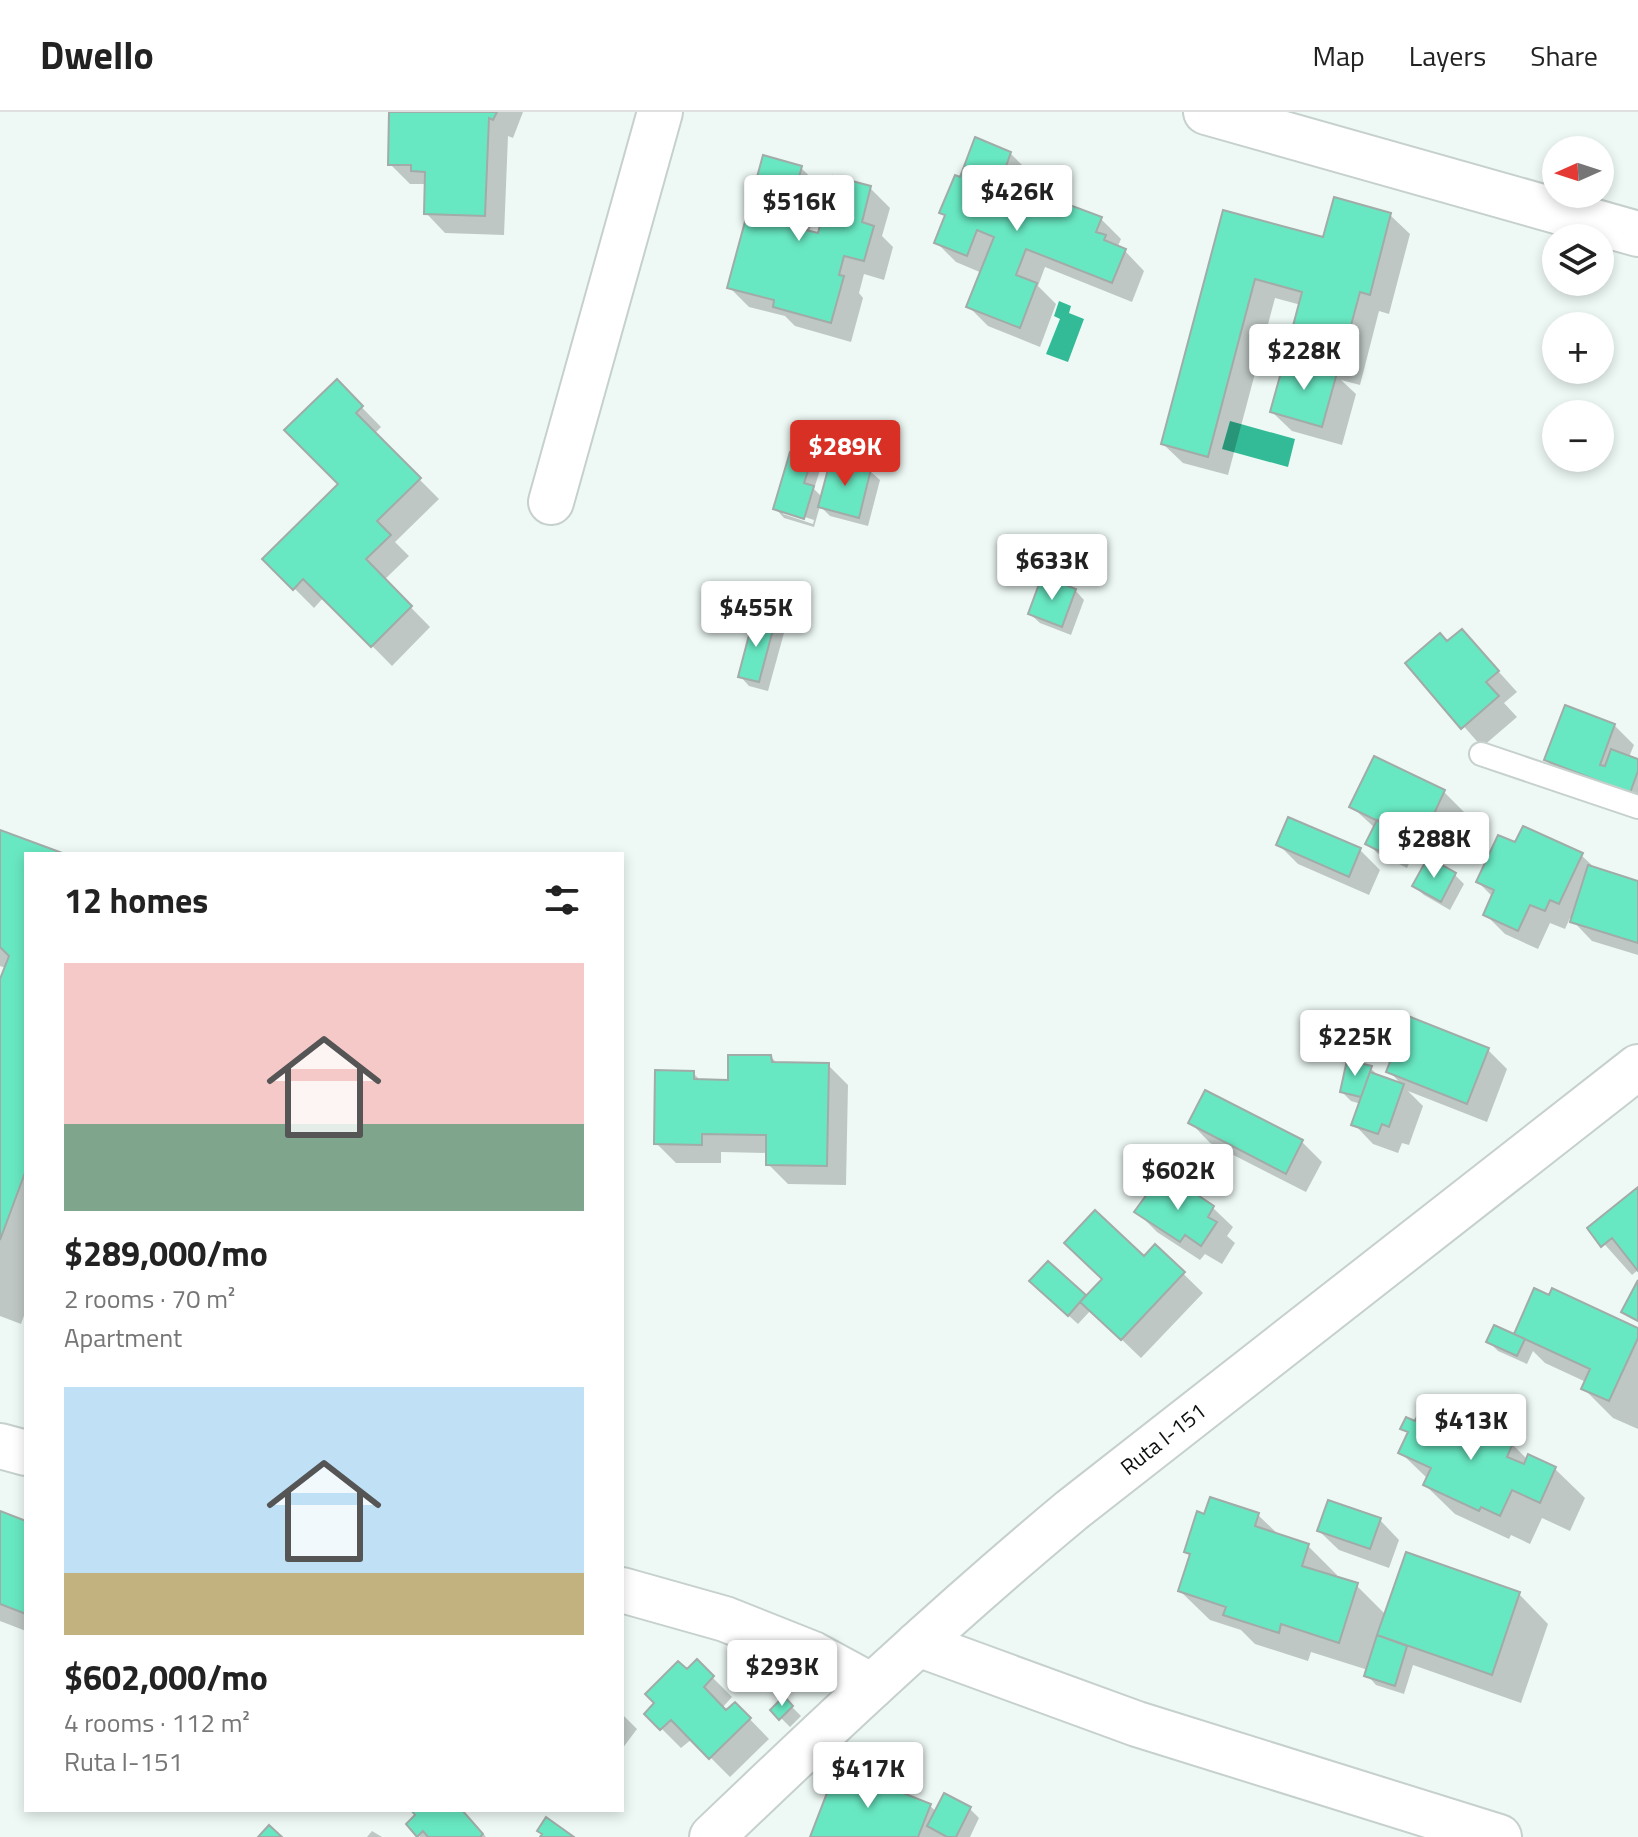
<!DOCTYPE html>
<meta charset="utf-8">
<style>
:root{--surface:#fff;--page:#f6f6f6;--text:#222;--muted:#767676;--line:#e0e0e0;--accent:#d93025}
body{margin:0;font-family:"Titillium Web",sans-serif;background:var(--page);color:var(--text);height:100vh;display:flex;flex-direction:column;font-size:30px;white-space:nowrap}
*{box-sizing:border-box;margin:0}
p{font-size:26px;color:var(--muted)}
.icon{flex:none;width:44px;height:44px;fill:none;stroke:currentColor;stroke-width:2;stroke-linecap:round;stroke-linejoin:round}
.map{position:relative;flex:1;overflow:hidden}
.side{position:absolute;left:24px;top:740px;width:600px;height:960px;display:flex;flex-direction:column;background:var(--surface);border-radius:0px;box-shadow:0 4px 12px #0003}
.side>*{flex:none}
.needle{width:52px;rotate:267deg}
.buttons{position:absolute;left:1542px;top:24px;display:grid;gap:16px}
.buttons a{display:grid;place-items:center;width:72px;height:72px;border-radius:50%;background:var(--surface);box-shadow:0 4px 12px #0003;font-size:40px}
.price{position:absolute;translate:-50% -68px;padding:0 18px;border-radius:8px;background:#fff;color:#222;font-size:26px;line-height:52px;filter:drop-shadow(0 2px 4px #0008)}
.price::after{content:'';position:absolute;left:50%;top:48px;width:24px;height:18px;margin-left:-12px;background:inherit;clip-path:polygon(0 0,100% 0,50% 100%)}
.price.on{background:var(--accent);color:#fff}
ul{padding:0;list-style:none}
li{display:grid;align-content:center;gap:16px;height:424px;padding:0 40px}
li span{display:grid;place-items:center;height:248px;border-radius:0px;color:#555}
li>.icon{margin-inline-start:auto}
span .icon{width:144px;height:144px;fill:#fffc;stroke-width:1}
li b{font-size:34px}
h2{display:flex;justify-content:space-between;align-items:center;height:96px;padding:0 40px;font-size:34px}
header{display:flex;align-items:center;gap:48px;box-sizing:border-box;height:112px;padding:0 40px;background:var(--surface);border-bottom:2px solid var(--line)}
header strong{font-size:38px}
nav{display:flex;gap:44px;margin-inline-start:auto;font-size:28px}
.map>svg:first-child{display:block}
</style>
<header>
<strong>Dwello</strong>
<nav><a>Map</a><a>Layers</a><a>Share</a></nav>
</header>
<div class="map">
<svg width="1638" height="1725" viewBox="0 0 1638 1725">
<rect width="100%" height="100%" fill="#eef9f5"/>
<path fill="#33bb98" d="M 1059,189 L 1071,194 L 1069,201 L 1084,207 L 1068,250 L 1046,242 L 1060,207 L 1054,204 Z
M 1230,309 L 1295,327 L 1288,355 L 1222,337 Z"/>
<path fill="#0003" fill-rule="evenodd" d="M 391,0 L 523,0 L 513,26 L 508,24 L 504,123 L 445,121 L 426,101 L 427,72 L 410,72 L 390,52 Z
M 1010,41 L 1030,61 L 1026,71 L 1037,75 L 1052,90 L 1101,107 L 1121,127 L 1117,136 L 1125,139 L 1144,159 L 1132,190 L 1045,155 L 1038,174 L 1056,192 L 1040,235 L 988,214 L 968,194 L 982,161 L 956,150 L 937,131 L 946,105 L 942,100 L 961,68 Z
M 801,56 L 821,75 L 809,121 L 819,123 L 870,76 L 890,96 L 882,124 L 893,135 L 884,168 L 864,162 L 859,181 L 863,186 L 851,230 L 795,214 L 785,204 L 749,195 L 729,175 Z
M 1225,100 L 1324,128 L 1390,103 L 1410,122 L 1389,202 L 1379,199 L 1360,273 L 1341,268 L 1356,282 L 1342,333 L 1292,319 L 1272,300 L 1303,253 L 1289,239 L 1301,193 L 1275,186 L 1228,363 L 1183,351 L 1163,332 ZM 1309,244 L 1350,255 L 1349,259 L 1309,248 Z
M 337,270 L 381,315 L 374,322 L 439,387 L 395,430 L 409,444 L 384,468 L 430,515 L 392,554 L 324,485 L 314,496 L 265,447 L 340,372 Z
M 811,348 L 820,358 L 814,377 L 823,386 L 870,359 L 880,368 L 868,414 L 830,404 L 820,394 L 814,415 L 784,406 L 775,396 ZM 783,398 L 814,408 L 813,412 L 783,402 Z
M 1075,478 L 1084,488 L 1071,523 L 1040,511 L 1030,502 Z
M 774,512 L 784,521 L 768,579 L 749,574 L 740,564 Z
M 1462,519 L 1517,580 L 1504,591 L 1517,605 L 1482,635 L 1408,551 L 1448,531 Z
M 1614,613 L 1634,633 L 1629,645 L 1638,649 L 1638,695 L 1566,668 L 1546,648 Z
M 1444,680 L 1464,700 L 1441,748 L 1416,736 L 1407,756 L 1377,741 L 1368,731 L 1375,716 L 1352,695 Z
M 1289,707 L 1360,738 L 1380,758 L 1369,783 L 1298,752 L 1279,733 Z
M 0,721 L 58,742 L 26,742 L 26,1198 L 21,1212 L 0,1204 L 0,873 L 6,856 L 0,854 Z
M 1516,733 L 1581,743 L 1596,757 L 1638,771 L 1638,843 L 1592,829 L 1570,806 L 1565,817 L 1550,811 L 1538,837 L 1505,822 L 1485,802 L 1493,785 L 1478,770 Z
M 1455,763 L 1464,772 L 1450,798 L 1424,783 L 1414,774 Z
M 1488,938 L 1507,957 L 1487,1010 L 1408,979 L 1423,994 L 1409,1033 L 1402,1031 L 1398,1041 L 1373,1032 L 1354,1012 L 1361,992 L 1351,989 L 1342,980 L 1370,956 L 1380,965 L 1403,974 L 1389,959 Z
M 771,945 L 778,952 L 828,953 L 848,973 L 846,1073 L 788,1072 L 768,1052 L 768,1041 L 721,1040 L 721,1051 L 676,1051 L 656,1031 L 693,961 L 701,969 L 730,970 Z
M 1191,1011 L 1302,1030 L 1322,1050 L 1306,1080 L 1210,1031 Z
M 1638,1078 L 1638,1158 L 1632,1163 L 1590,1116 Z
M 1213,1096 L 1233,1115 L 1227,1124 L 1235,1131 L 1222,1152 L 1205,1142 L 1200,1148 L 1157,1120 L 1137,1100 Z
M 1155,1134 L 1203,1181 L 1141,1246 L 1091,1198 L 1078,1212 L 1041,1179 L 1048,1152 L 1087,1186 L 1104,1167 L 1144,1147 Z
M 1638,1218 L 1638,1317 L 1613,1306 L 1583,1276 L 1586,1270 L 1545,1251 L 1533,1239 L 1527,1252 L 1498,1239 L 1489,1230 L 1522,1228 L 1516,1222 Z
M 1403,1316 L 1512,1332 L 1528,1348 L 1529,1345 L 1555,1357 L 1585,1386 L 1570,1419 L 1542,1406 L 1530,1432 L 1511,1423 L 1509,1427 L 1455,1402 L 1425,1373 L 1428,1367 L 1401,1341 L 1409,1322 Z
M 0,1401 L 26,1411 L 26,1519 L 0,1509 Z
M 1258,1403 L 1280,1424 L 1308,1434 L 1337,1463 L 1336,1467 L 1356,1473 L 1386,1503 L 1519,1482 L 1548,1512 L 1521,1591 L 1413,1553 L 1404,1582 L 1376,1573 L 1367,1563 L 1368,1558 L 1311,1540 L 1308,1549 L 1255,1532 L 1241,1518 L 1210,1508 L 1180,1479 L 1191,1445 L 1186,1440 L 1205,1404 Z
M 1380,1408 L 1399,1428 L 1389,1456 L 1339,1438 L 1319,1419 Z
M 697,1550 L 732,1585 L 722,1596 L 726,1600 L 735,1592 L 769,1627 L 730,1665 L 692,1627 L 681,1636 L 647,1602 Z
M 784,1587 L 801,1604 L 790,1615 L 773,1598 Z
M 622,1602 L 637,1617 L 622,1637 Z
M 945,1684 L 970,1697 L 979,1706 L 970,1725 L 812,1725 L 930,1694 L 937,1700 Z
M 413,1698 L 462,1698 L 486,1725 L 420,1725 L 409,1712 L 418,1704 Z
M 372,1719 L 382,1725 L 367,1725 Z"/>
<path fill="#68e8c2" stroke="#a1aba7" stroke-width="2" d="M 389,0 L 497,0 L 493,8 L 489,6 L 485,104 L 424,102 L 425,60 L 411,59 L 411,53 L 388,53 Z
M 975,25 L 1011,40 L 1004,60 L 1038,73 L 1031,91 L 1047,97 L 1051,86 L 1102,105 L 1096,120 L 1106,123 L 1104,128 L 1126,137 L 1112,171 L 1026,137 L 1016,163 L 1037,171 L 1020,216 L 966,195 L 994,125 L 977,118 L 967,144 L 934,131 L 945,103 L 939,101 L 955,63 L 960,65 Z
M 763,43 L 802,54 L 786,113 L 818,121 L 833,64 L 871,74 L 862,110 L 874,114 L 864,149 L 844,144 L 839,163 L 844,164 L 831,211 L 773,195 L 774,188 L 727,176 Z
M 1334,85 L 1391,101 L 1370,183 L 1360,180 L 1340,254 L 1286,240 L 1302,180 L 1255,167 L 1208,345 L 1161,332 L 1223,98 L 1323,125 Z
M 1285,246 L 1337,261 L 1322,315 L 1270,300 Z
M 337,267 L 363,294 L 356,301 L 421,366 L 377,409 L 391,423 L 366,447 L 412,494 L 371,535 L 303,467 L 293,478 L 262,447 L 338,372 L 284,318 Z
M 790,340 L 812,347 L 804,371 L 814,374 L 804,407 L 773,397 Z
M 831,346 L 871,357 L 859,406 L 818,395 Z
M 1042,464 L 1076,477 L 1062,515 L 1028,502 Z
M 754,504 L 775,510 L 759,570 L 738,565 Z
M 1462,517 L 1499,559 L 1486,570 L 1499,584 L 1461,617 L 1405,551 L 1440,521 L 1447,529 Z
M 1565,593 L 1615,612 L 1600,653 L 1605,654 L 1611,637 L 1638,647 L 1638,659 L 1630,681 L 1544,648 Z
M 1374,644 L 1445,678 L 1421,730 L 1349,695 Z
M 1288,705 L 1361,736 L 1349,765 L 1276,733 Z
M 1377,708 L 1409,724 L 1397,748 L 1365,732 Z
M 1523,714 L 1583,741 L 1559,792 L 1550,788 L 1545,799 L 1530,793 L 1518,819 L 1483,803 L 1494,778 L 1476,770 L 1498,723 L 1515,730 Z
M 0,718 L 65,742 L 26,742 L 26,1058 L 0,1128 L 0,867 L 9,844 L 0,835 Z
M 1428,745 L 1456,761 L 1441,790 L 1412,774 Z
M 1588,753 L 1638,769 L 1638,831 L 1570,810 Z
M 1408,904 L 1489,936 L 1467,992 L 1386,960 Z
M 728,943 L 771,943 L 772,950 L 829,951 L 827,1054 L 766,1053 L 766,1023 L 702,1022 L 702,1033 L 654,1032 L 655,958 L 694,959 L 694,967 L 728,968 Z
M 1347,948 L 1372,954 L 1361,985 L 1340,980 Z
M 1370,960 L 1404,972 L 1389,1015 L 1382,1012 L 1378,1022 L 1351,1013 Z
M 1205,978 L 1303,1028 L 1286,1062 L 1188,1011 Z
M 1168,1063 L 1214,1094 L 1208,1105 L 1217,1110 L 1201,1134 L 1185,1123 L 1180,1130 L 1134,1100 L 1150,1078 L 1156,1081 Z
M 1638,1075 L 1638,1159 L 1612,1126 L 1601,1135 L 1587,1116 Z
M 1095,1098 L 1144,1144 L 1155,1132 L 1185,1160 L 1121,1228 L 1080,1190 L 1102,1167 L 1064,1131 Z
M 1048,1149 L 1086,1183 L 1068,1204 L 1029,1169 Z
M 1638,1168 L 1638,1209 L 1621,1200 Z
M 1534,1176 L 1549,1183 L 1552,1176 L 1638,1216 L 1638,1226 L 1609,1289 L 1581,1277 L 1590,1257 L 1514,1222 Z
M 1494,1213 L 1525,1227 L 1517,1244 L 1486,1230 Z
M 1424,1290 L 1513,1331 L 1507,1345 L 1524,1352 L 1528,1342 L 1556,1355 L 1540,1391 L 1512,1378 L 1500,1404 L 1481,1395 L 1479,1399 L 1423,1373 L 1431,1356 L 1398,1341 L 1408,1320 L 1400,1317 L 1406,1305 L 1415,1309 Z
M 1210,1385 L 1259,1401 L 1255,1414 L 1309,1432 L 1302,1454 L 1358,1471 L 1339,1531 L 1281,1512 L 1279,1521 L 1223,1503 L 1226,1495 L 1178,1479 L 1190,1442 L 1184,1440 L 1197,1399 L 1204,1402 Z
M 1328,1388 L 1381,1406 L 1370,1437 L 1317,1419 Z
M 0,1399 L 26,1409 L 26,1502 L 0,1492 Z
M 1406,1440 L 1520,1480 L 1492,1563 L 1377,1523 Z
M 1377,1523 L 1407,1534 L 1395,1574 L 1364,1564 Z
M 697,1547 L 714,1564 L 704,1575 L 726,1598 L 735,1590 L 751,1606 L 709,1647 L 671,1608 L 660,1618 L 644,1602 L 654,1591 L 645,1582 L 678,1549 L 687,1557 Z
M 784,1584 L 793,1594 L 779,1608 L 770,1598 Z
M 837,1655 L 931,1692 L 918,1725 L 810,1725 Z
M 944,1681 L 971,1695 L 956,1725 L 947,1725 L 927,1714 Z
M 411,1698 L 462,1698 L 483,1722 L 480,1725 L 428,1725 L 423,1719 L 417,1725 L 406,1712 L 415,1703 Z
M 546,1705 L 574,1725 L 540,1725 L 542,1722 L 537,1719 Z
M 269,1713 L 282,1725 L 258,1725 Z"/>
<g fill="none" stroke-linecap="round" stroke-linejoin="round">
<g stroke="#c6d0cc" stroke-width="26">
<path id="service" d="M 1481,642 L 1638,695"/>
</g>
<g stroke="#c6d0cc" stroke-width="48">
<path id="minor" d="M 1206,0 L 1638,122
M 551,390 L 660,0
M 918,1532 L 1137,1612 L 1499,1725"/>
</g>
<g stroke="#c6d0cc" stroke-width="48">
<g id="tertiary">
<path d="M 0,1334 L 26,1341"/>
<path d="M 622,1478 L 725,1507 L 813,1542 L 872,1574"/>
<path id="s1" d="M 712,1725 C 829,1613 947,1502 1072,1398 L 1638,955"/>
</g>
</g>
<use href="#service" stroke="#fff" stroke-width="22"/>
<use href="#minor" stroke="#fff" stroke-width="44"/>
<use href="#tertiary" stroke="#fff" stroke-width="44"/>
</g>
<g text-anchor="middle" stroke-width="6" stroke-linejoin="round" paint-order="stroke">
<g font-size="22" fill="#0c100e" stroke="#eef9f5">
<text dy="8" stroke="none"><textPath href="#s1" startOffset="602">Ruta I-151</textPath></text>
</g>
</g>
</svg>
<div class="buttons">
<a><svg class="needle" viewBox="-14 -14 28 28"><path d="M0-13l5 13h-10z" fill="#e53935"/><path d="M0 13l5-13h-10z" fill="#767676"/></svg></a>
<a><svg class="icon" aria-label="layers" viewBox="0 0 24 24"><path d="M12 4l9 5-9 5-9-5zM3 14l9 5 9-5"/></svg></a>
<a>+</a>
<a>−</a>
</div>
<b class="price" style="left:1017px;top:121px">$426K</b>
<b class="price" style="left:799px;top:131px">$516K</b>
<b class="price" style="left:1304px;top:280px">$228K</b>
<b class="price on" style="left:845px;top:376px">$289K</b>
<b class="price" style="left:1052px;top:490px">$633K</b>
<b class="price" style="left:756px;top:537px">$455K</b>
<b class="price" style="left:1434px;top:768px">$288K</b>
<b class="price" style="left:1355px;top:966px">$225K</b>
<b class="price" style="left:1178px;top:1100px">$602K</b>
<b class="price" style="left:1471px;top:1350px">$413K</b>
<b class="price" style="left:782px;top:1596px">$293K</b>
<b class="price" style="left:868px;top:1698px">$417K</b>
<section class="side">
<h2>12 homes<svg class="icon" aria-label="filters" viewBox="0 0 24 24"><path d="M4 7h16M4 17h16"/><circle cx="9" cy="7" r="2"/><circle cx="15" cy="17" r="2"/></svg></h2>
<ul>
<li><span style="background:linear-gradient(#f6c9c9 65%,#7fa58c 0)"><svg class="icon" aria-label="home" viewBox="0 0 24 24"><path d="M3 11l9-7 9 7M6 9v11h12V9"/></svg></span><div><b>$289,000/mo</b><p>2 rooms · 70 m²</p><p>Apartment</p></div></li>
<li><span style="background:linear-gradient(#bfe0f5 75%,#c2b280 0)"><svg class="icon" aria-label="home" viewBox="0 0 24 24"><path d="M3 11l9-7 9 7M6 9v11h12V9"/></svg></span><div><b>$602,000/mo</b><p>4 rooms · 112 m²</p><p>Ruta I-151</p></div></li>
</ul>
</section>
</div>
